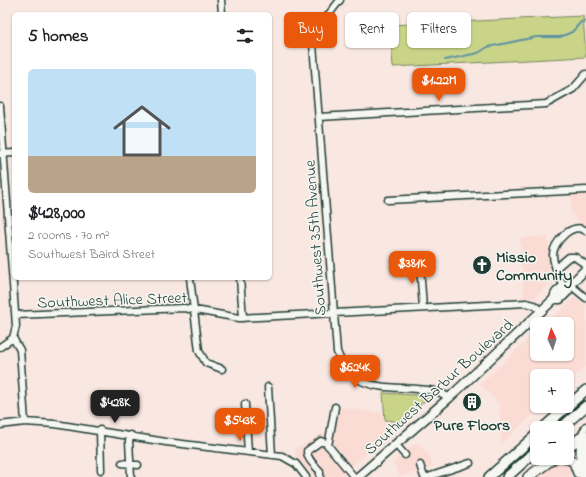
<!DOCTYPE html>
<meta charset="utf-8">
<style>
:root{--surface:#fff;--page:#f6f6f6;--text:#202124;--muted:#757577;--line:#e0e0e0;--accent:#ea580c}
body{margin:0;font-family:"Indie Flower",sans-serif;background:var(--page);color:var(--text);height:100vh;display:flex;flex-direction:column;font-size:15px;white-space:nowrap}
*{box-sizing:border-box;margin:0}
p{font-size:13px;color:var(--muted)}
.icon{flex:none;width:22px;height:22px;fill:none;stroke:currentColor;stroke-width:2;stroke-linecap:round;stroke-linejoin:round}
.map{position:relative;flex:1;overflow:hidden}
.drawer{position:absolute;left:12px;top:12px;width:260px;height:268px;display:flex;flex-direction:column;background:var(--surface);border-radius:6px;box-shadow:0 1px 3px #0004}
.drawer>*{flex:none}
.guide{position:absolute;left:284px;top:12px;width:242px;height:36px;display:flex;gap:8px}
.needle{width:26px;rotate:356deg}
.tools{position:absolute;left:530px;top:317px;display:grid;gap:8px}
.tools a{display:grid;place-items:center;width:44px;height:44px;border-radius:6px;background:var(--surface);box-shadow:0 1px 3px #0004;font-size:20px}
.price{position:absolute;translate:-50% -34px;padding:0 9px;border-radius:8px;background:var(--accent);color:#fff;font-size:13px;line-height:26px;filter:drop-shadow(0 1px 2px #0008)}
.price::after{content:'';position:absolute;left:50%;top:24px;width:12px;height:9px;margin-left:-6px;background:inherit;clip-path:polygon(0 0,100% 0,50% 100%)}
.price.on{background:#222;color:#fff}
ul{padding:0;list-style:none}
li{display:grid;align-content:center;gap:8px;height:212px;padding:0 16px}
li+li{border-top:1px solid var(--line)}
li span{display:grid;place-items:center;height:124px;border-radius:6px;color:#555}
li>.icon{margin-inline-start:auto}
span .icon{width:72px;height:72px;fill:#fffc;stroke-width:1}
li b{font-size:17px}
h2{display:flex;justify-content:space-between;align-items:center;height:48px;padding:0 16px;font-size:17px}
.chip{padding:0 14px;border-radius:6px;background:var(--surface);box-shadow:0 1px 3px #0004;font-size:14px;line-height:36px}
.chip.on{background:var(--accent);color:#fff}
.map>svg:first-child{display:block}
</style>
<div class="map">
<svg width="586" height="477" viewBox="0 0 586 477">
<rect width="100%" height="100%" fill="#f9e7e1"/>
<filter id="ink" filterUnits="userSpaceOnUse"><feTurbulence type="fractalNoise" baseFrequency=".025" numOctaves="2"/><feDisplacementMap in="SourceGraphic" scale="8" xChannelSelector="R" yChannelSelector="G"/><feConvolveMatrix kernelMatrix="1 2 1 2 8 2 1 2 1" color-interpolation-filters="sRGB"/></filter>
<g filter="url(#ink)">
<path fill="#fbdcd5" d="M 586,194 L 586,228 L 571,213 L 571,195 Z
M 548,236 L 550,283 L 534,298 L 524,299 L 520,238 Z
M 574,298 L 586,305 L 586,366 L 567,383 L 567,376 L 537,376 L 537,406 L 542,406 L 501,444 L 500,405 L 480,384 L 537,331 L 537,354 L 567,354 L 567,324 L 545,324 Z
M 338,407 L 384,413 L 385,420 L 402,422 L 340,477 L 314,476 L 296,459 L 295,449 L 327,432 L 334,434 Z
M 416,442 L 429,455 L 433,467 L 400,477 L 393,463 Z
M 558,461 L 569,464 L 572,473 L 570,477 L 534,477 L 553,463 Z"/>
<path fill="#c9d488" stroke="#74885e" d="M 583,16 L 586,57 L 393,67 L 390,25 Z
M 383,393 L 430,396 L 402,422 L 385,420 Z"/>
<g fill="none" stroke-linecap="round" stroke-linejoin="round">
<path stroke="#6094a2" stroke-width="2" d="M 445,60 L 478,53 L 488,47 L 536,37 L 560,37 L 572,32 L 581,22 L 586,21"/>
<g stroke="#1f3d34" stroke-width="9">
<path id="minor" d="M 221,0 L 222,14
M 340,0 L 318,28 L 313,44 L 337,352 C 353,391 381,386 417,389 C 430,390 439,390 449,398
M 0,106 L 16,326 L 13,338 L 0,347
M 319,117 L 546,104 L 573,89 L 586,74
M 0,154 L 14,153
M 388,200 L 586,190
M 416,259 L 420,266 L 423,308
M 556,268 L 569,257 L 575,257 L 586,265
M 190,278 L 199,351 L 206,363 L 222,369
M 240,278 L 243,318
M 569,284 L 586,298
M 563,285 C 559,276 553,266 553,255 C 553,242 573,221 586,231
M 16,315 L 184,308 L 239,318 L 526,303 L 534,305 L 541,311
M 13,338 L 20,350 L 25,422
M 268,387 L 272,455
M 245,404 L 248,452
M 0,425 L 25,422 L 55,424 L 166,442 L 282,456 L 296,464 L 306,477
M 100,430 L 101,470
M 131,435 L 129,441 L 131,477
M 396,445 L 405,455
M 328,446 L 335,407
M 122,463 L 138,465
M 420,465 L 424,477
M 579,471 L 580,438 L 586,426
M 320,477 L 320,471 C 314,465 307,459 307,451 L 321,441 L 326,443 L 354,477
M 428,477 L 470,463
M 583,477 L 586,434"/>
</g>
<g stroke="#1f3d34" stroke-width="11">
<path id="major" d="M 554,299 L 560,299 L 568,291 L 569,284
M 358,477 L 449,398 L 554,299 C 555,290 562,288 569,284 C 575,282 581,273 586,269"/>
</g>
<g stroke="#1f3d34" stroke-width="12">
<path id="highway" d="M 543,428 L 586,390
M 561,428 L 586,406
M 567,448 L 580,438
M 567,458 L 574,462 L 578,473
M 489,477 L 537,434
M 507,477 L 537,450
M 528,477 L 554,458"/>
</g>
<use href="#minor" stroke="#f6f6f2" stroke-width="6"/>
<use href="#major" stroke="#f6f6f2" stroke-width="8"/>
<use href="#highway" stroke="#f6f6f2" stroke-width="9"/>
</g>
</g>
<defs>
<g id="church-disc" transform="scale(1)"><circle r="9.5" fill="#1f3d34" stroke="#f6f6f2"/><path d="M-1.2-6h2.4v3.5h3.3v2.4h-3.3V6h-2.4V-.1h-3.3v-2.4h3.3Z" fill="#fff"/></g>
<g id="building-disc" transform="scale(1)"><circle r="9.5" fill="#1f3d34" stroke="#f6f6f2"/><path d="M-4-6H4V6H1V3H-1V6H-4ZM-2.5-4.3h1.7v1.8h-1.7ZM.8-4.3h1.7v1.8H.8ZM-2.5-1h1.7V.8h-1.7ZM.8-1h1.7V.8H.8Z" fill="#fff"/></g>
</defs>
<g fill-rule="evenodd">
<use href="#church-disc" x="482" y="265"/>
<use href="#building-disc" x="472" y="402"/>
</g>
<g text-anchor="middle" stroke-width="3" stroke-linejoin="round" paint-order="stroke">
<g font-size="16" fill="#1f3d34" stroke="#f6f6f2">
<text transform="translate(314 238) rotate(-94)" y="6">Southwest 35th Avenue</text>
<text transform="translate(112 299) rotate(-2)" y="6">Southwest Alice Street</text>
<text transform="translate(438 386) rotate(-42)" y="6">Southwest Barbur Boulevard</text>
</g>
<g font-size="16" font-weight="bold" fill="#1f3d34" stroke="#f6f6f2" text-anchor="start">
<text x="496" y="262">Missio<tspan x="496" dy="18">Community</tspan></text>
<text x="472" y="430" text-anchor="middle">Pure Floors</text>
</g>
</g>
</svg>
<div class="tools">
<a><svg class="needle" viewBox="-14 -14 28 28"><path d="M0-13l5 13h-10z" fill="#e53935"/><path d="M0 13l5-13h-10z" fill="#757577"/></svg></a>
<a>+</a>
<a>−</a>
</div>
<b class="price" style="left:439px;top:102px">$1.22M</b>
<b class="price" style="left:412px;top:285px">$381K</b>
<b class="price" style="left:355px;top:389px">$624K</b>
<b class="price on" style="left:115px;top:424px">$428K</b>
<b class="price" style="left:240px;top:442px">$543K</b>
<div class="guide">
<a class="chip on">Buy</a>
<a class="chip">Rent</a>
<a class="chip">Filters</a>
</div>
<section class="drawer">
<h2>5 homes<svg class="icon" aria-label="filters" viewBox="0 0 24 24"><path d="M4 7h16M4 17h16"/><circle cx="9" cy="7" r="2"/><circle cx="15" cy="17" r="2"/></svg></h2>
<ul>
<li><span style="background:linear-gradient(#bfe0f5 70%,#b9a48a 0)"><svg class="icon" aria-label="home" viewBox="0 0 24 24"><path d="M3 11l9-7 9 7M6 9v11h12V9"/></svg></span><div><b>$428,000</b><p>2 rooms · 70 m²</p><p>Southwest Baird Street</p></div></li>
</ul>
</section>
</div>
